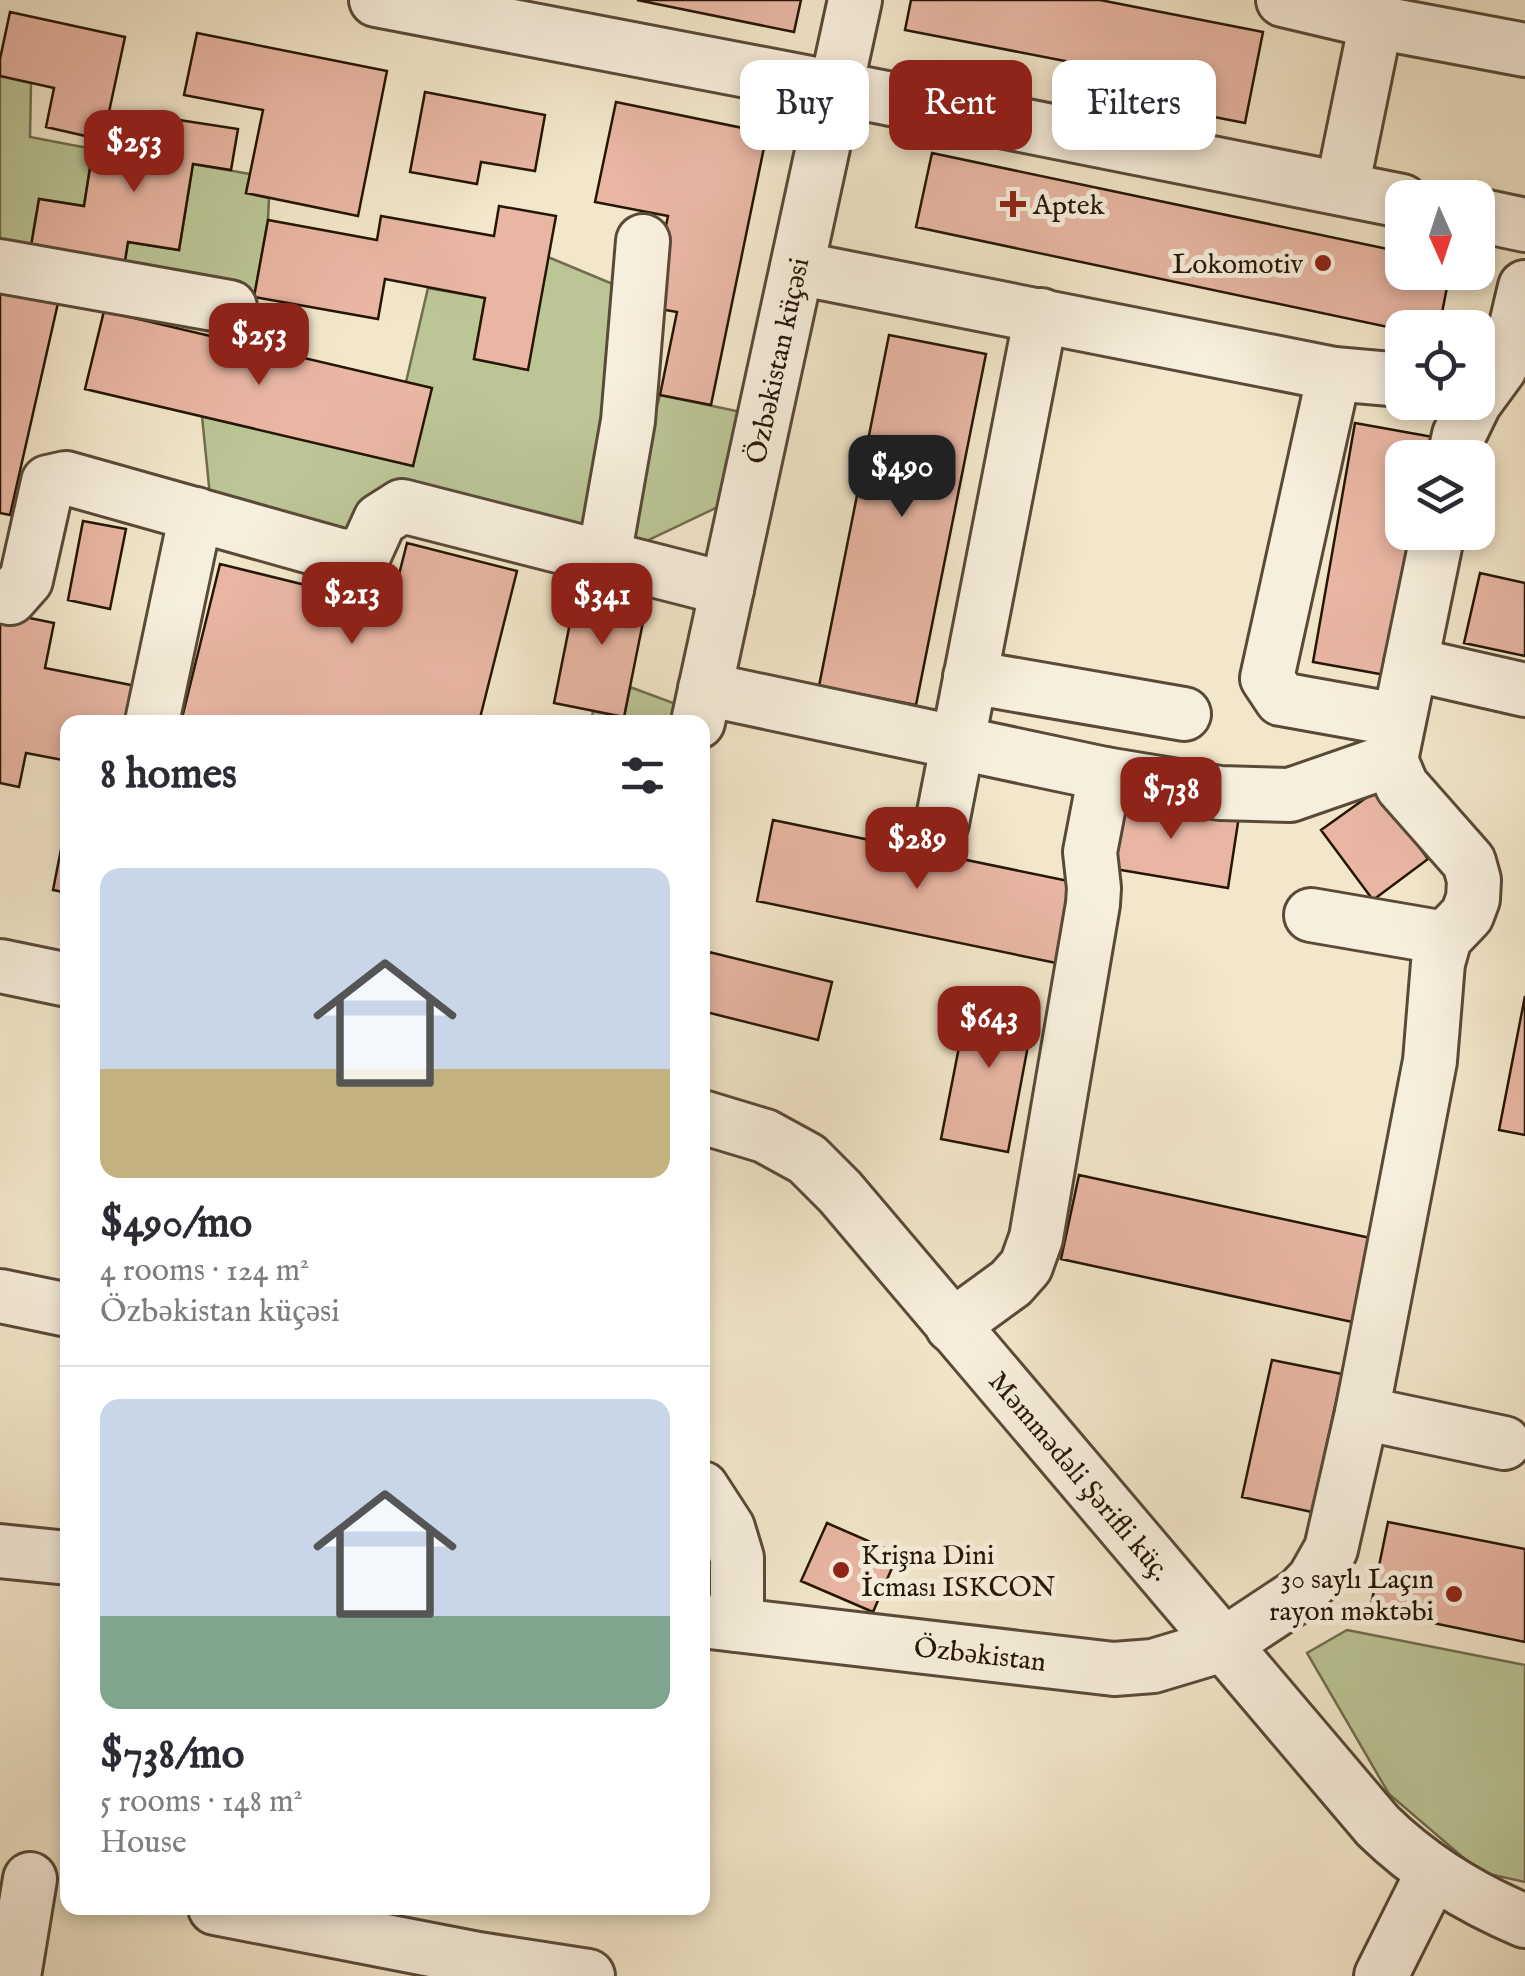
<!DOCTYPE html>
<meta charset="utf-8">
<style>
:root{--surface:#fff;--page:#f7f7f7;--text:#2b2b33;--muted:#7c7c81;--line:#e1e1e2;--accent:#8f2418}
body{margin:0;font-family:"IM FELL English",serif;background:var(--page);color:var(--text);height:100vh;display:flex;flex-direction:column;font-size:38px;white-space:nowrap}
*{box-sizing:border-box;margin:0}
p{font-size:32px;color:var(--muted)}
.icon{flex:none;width:55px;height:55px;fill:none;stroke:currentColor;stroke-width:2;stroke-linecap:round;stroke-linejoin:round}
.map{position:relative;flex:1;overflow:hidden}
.drawer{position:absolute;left:60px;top:715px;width:650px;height:1200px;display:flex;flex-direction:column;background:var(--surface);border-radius:20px;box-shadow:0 5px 15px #0003}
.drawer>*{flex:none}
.top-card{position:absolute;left:740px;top:60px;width:635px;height:90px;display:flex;gap:20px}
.needle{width:65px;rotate:177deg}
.fabs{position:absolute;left:1385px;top:180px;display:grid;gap:20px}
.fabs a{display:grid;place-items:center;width:110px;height:110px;border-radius:20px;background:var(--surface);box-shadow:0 5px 15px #0003;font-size:50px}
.price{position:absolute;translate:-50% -85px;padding:0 22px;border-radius:20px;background:var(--accent);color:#fff;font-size:32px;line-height:65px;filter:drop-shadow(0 2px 5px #0008)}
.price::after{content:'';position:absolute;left:50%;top:60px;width:30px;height:22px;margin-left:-15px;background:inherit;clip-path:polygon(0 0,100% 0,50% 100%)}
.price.current{background:#222;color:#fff}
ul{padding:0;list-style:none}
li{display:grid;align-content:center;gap:20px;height:530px;padding:0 40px}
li+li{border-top:2px solid var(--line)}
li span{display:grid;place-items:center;height:310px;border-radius:20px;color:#555}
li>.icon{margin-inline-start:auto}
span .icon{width:180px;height:180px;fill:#fffc;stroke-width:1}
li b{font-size:42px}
h2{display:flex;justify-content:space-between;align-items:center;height:120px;padding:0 40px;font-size:42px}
.pill{padding:0 35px;border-radius:20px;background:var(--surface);box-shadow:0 5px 15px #0003;font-size:35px;line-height:90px}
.pill.current{background:var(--accent);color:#fff}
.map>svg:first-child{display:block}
</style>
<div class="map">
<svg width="1525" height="1976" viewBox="0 0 1525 1976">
<rect width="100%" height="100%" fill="#f2e7ca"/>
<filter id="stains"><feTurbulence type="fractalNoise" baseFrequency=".002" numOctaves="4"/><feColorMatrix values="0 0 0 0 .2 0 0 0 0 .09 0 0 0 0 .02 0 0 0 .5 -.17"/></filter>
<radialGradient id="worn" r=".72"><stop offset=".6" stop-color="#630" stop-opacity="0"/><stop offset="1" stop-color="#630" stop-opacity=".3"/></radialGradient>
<path fill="#bbc596" stroke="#706e4e" stroke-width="2.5" d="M 0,76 L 31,83 L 30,137 L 93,149 L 84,206 L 39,199 L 30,252 L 0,246 Z
M 193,164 L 250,174 L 246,193 L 269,198 L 268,220 L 254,297 L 124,267 L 128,242 L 179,250 Z
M 548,257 L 615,285 L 645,452 L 660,395 L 741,412 L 722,505 L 632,548 L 406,490 L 348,535 L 210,496 L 202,416 L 413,466 L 406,382 L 428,288 L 485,298 L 474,359 L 527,369 Z
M 630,687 L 684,707 L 680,722 L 591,722 L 593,711 L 624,717 Z
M 1347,1630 L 1525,1665 L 1525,1882 L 1480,1872 L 1389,1794 L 1307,1653 Z"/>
<path fill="#e8b6a3" stroke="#261606" stroke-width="2.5" d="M 637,0 L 801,0 L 794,32 Z
M 911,0 L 1100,0 L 1263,32 L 1245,123 L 1060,87 L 1065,61 L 905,30 Z
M 10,12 L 125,37 L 103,140 L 46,127 L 54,88 L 0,76 L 0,59 Z
M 197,33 L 387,71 L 358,216 L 246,193 L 263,110 L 184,95 Z
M 425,92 L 545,115 L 535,171 L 481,162 L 477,184 L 410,172 Z
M 616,102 L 767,133 L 711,405 L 660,395 L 677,312 L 649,307 L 668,216 L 595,202 Z
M 153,116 L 238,129 L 231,170 L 193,164 L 179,250 L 128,242 L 124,267 L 30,252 L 39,199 L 84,206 L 93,149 L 146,158 Z
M 932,153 L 1402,252 L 1402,272 L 1450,272 L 1439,328 L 1402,328 L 1402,330 L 916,227 Z
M 499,206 L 556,216 L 528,370 L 474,359 L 485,298 L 385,279 L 378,319 L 254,297 L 268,220 L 377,240 L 381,216 L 494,236 Z
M 0,290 L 58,303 L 10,515 L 0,513 Z
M 104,311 L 432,388 L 413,466 L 85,389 Z
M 889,335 L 986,354 L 916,705 L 819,686 Z
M 1355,423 L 1433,437 L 1430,458 L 1402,458 L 1402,532 L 1416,532 L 1391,676 L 1313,662 Z
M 83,521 L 126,529 L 110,609 L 68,600 Z
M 407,543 L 517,571 L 479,722 L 181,722 L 220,564 L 391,606 Z
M 1480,573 L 1525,583 L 1525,656 L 1464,643 Z
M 579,578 L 649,592 L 624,717 L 554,703 Z
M 0,612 L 54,623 L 45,668 L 136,686 L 129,722 L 68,722 L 68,761 L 26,753 L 19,787 L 0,783 Z
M 1377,790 L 1428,859 L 1373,900 L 1321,830 Z
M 1115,796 L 1239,816 L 1228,888 L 1103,867 Z
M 67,819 L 68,819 L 68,893 L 53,890 Z
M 773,820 L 1078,883 L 1061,964 L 757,901 Z
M 709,952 L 832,982 L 818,1040 L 702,1011 L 702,978 Z
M 970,991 L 1036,1003 L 1008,1152 L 941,1139 Z
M 1525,996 L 1525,1135 L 1499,1130 Z
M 1079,1175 L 1375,1239 L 1357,1323 L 1061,1259 Z
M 1272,1360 L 1342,1374 L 1312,1512 L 1242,1497 Z
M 1388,1522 L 1525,1549 L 1525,1642 L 1370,1610 Z
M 827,1523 L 898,1554 L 873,1612 L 801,1581 Z"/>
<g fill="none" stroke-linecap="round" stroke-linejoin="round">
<g stroke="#594a37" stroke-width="58">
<g id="minor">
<path d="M 376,0 L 836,88 L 1402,201"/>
<path d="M 1283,0 L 1376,22 L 1525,50"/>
<path d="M 1342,188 L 1376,22"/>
<path d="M 1478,215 L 1525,225"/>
<path d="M 0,266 L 230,307"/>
<path d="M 797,268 L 1334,374 L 1402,380"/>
<path d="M 1334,374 L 1267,678 L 1281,699 L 1398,720"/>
<path d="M 1478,398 L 1500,368 L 1512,342 L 1525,287"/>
<path d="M 1454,458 L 1459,435 L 1475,402"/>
<path d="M 604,557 L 628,421 L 643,241"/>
<path d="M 0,596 L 10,598 L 26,580 L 48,482 L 66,478 L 343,556 L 365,553 L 380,520 L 402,506 L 727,589"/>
<path d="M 1411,664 L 1525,690"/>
<path d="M 970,677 L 1184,714"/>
<path d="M 705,689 L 1105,774 L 1220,793 L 1290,795 L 1391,760"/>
<path d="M 152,722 L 196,514"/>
<path id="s1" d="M 698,722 L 855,0"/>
<path d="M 942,823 L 1041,315"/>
<path d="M 1311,915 L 1445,938"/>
<path d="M 0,966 L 68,980"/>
<path id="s2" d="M 702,1117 L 765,1136 L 807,1159 L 840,1192 L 1378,1826 C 1421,1868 1470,1898 1525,1921"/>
<path d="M 0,1296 L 68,1310"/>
<path d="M 952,1326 L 1011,1283 L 1026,1266 L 1036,1238 L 1093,904 L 1094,888 L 1090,852 L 1105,774"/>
<path d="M 1362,1413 L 1504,1443"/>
<path d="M 702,1488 L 728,1528 L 737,1558 L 737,1625"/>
<path d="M 0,1551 L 68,1558"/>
<path id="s3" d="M 702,1621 L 1114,1669 L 1153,1666 L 1223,1645 L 1300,1594 L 1314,1579 L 1331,1549 L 1362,1413 L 1430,1061 L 1438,963 L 1445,938 L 1467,915 L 1473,899 L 1474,880 L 1469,862 L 1402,786 L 1391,760 L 1438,532"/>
<path d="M 215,1908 L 478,1959 L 588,1976"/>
<path d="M 14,1976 L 30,1879"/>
<path d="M 1381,1976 L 1433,1872"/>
</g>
</g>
<use href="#minor" stroke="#f7efdd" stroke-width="52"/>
</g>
<g fill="#8f2418" stroke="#f7efdd" stroke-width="4">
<path d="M1008 189h10v10h10v10h-10v10h-10v-10h-10v-10h10z"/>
<circle cx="1323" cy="263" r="10"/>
<circle cx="841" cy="1570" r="10"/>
<circle cx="1454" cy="1594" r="10"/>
</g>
<g text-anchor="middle" stroke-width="10" stroke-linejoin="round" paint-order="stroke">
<g font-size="28" fill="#261606" stroke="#f7efdd" text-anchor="start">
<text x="1033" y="214">Aptek</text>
<text x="1303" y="273" text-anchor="end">Lokomotiv</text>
<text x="861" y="1564">Krişna Dini<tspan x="861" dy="32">İcması ISKCON</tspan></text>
<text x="1434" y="1588" text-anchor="end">30 saylı Laçın<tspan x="1434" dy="32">rayon məktəbi</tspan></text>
</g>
<g font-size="28" fill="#261606" stroke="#f7efdd">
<text dy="10" stroke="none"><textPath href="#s1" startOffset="370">Özbəkistan küçəsi</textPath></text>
<text dy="10" stroke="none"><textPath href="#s2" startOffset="532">Məmmədəli Şərifli küç.</textPath></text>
<text dy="10" stroke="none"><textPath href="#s3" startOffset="280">Özbəkistan</textPath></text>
</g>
</g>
<rect width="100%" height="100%" filter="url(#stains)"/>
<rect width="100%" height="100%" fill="url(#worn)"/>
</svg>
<div class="fabs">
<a><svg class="needle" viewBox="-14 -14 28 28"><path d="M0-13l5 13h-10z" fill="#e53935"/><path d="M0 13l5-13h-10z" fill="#7c7c81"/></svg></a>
<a><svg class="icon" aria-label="locate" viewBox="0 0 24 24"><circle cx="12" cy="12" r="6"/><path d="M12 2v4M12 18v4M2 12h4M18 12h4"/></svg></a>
<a><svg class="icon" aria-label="layers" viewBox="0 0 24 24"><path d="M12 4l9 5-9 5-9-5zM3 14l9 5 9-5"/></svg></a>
</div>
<b class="price" style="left:134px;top:195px">$253</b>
<b class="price" style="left:259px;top:388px">$253</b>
<b class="price current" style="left:902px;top:520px">$490</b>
<b class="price" style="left:352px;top:647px">$213</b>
<b class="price" style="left:602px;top:648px">$341</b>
<b class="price" style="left:1171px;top:842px">$738</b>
<b class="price" style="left:917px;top:892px">$289</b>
<b class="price" style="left:989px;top:1071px">$643</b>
<div class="top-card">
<a class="pill">Buy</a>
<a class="pill current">Rent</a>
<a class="pill">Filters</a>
</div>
<section class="drawer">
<h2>8 homes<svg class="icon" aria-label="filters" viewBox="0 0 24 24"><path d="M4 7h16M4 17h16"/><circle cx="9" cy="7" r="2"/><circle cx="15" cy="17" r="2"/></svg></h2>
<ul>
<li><span style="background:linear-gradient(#c9d6e8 65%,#c2b280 0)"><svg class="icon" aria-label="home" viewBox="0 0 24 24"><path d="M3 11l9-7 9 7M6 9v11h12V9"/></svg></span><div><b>$490/mo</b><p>4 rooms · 124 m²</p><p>Özbəkistan küçəsi</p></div></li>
<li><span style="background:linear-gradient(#c9d6e8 70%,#7fa58c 0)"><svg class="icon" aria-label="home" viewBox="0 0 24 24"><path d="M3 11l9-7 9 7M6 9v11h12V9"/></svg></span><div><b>$738/mo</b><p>5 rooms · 148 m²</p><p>House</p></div></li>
</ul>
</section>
</div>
